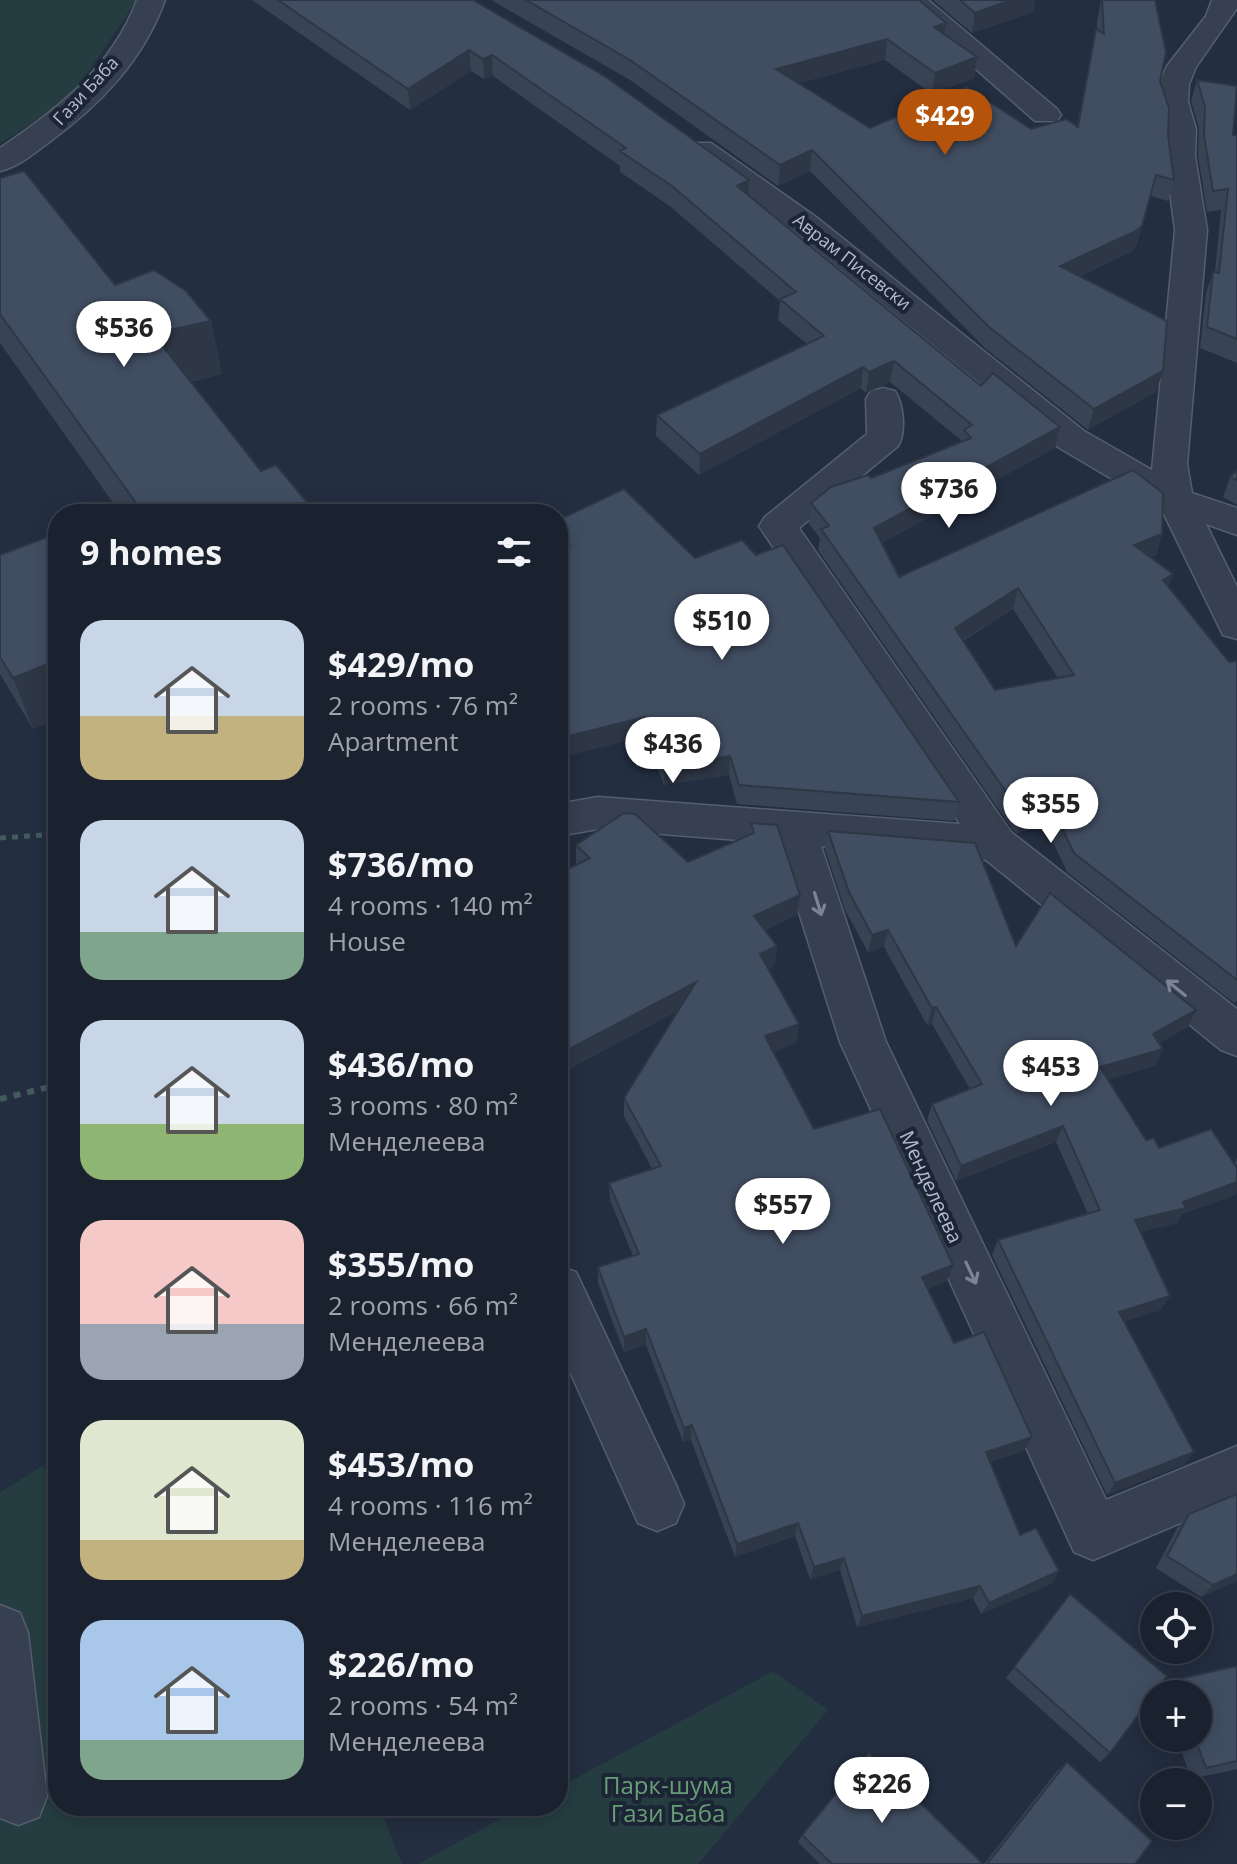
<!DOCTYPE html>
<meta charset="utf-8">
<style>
:root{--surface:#1a2230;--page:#232a38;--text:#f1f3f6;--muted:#9fa4ab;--line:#383f4c;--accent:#b45309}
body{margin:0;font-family:"Open Sans",sans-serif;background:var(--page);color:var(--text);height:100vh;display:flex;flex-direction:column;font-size:30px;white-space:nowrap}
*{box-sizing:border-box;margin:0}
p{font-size:26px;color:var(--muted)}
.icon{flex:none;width:44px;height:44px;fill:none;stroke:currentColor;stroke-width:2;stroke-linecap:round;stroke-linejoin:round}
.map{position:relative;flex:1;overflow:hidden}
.side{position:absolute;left:48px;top:504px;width:520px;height:1312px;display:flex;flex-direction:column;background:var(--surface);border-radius:32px;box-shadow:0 4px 20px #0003,0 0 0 2px var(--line)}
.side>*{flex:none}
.fabs{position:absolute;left:1140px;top:1592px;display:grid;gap:16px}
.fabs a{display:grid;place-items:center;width:72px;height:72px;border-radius:50%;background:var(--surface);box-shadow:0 4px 20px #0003,0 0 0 2px var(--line);font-size:40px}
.price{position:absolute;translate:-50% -68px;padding:0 18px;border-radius:28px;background:#fff;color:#222;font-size:26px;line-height:52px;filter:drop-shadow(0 2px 4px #0008)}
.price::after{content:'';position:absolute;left:50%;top:48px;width:24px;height:18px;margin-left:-12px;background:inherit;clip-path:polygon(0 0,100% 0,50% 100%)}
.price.selected{background:var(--accent);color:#fff}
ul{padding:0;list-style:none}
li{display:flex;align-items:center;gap:24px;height:200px;padding:0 32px}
li span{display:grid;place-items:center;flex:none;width:224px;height:160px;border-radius:24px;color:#555}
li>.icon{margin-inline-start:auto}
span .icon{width:96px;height:96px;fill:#fffc;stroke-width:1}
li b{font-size:34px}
h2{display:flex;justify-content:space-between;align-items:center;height:96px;padding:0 32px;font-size:34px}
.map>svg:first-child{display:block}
</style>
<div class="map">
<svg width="1237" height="1864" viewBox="0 0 1237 1864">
<rect width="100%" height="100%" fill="#232e40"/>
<path fill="#253d41" d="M 0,0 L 135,0 L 135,3 L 73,95 L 0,144 Z
M 43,1465 L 58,1494 L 58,1806 L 379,1806 L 402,1864 L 0,1864 L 0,1493 Z
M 773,1671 L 828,1710 L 698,1864 L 418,1864 L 524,1806 L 558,1806 L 558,1788 Z"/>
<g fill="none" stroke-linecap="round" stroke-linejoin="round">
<g stroke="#555e6e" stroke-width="3">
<path id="minor" d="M 137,0 L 165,0 C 143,61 100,105 48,143 C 33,154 18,167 0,171 L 0,148 C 58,109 112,67 137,0 Z
M 897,0 L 928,0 L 1057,109 L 1061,115 L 1057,121 L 1035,121 Z
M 1212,0 L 1237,0 L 1237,8 L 1196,67 L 1189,84 L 1188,102 L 1196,129 L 1195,156 L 1207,230 L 1187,464 L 1192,493 L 1237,508 L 1237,535 L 1206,524 L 1237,587 L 1237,639 L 1223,635 L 1161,508 L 1058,447 L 794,231 L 685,149 L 689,143 L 711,143 L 816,217 L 1084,431 L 1152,470 L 1175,230 L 1165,156 L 1166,129 L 1158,102 L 1159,84 L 1167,66 L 1206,16 Z
M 883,388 L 895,391 C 904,405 906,433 898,446 L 799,528 L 1011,832 L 1237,1009 L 1237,1056 L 1221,1050 L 986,860 L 821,846 L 886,1042 L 1106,1500 L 1237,1446 L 1237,1499 L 1093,1560 L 1074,1552 L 840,1042 L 777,843 L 598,829 L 558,836 L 558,804 L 598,797 L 960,824 L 759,526 L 765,517 L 867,434 L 866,399 L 871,391 Z
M 558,1266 L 576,1272 L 676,1485 L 684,1504 L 676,1523 L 657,1531 L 638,1523 L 558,1345 Z
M 0,1605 L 20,1613 L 28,1633 L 47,1796 L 39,1817 L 18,1825 L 0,1818 Z"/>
</g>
<path stroke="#435a5e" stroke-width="5" stroke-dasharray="6 6" stroke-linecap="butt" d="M 0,838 L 58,834"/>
<path stroke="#435a5e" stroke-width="6" stroke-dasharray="7 7" stroke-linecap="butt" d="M 0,1099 L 58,1085"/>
<use href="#minor" fill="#374050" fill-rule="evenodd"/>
</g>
<path fill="#384354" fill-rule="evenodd" d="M 252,0 L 473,0 L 749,180 L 748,196 L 981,386 L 1060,427 L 1055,448 L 882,543 L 899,577 L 1162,534 L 1156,555 L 1150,557 L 1173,574 L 1168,587 L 1229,662 L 1237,661 L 1237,1001 L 1234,1003 L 1067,872 L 1045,825 L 1017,833 L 1013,830 L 818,550 L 820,538 L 809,524 L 811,503 L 961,442 L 962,441 L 890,382 L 866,393 L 861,388 L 699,475 L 656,436 L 657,415 L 807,344 L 778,320 L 780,301 L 671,207 L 620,172 L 620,166 L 493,76 L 484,79 L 471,71 L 410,110 ZM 1013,609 L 1058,678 L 995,690 L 963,641 Z
M 491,0 L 919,0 L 944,33 L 977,57 L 974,78 L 932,94 L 885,60 L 799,83 L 870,128 L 1031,129 L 1077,127 L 1092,50 L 1096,29 L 1097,30 L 1097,22 L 1101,0 L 1155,0 L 1160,81 L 1174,180 L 1168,201 L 1151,196 L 1136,247 L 1131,252 L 1080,276 L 1156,392 L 1088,430 L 985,348 L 810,171 L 778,186 L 630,80 Z
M 933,0 L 1035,0 L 1033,12 L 972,33 Z
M 1197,80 L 1233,135 L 1237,136 L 1237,363 L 1200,348 L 1206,293 L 1213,272 L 1215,272 L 1221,210 L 1207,212 L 1198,156 L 1199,128 L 1191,101 Z
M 0,178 L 115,285 L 211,321 L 222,374 L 190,382 L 261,471 L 317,514 L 121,514 L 0,343 Z
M 1237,470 L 1237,505 L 1223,497 L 1230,477 Z
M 558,520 L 695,558 L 959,802 L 954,821 L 737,804 L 729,775 L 664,785 L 645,736 L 561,757 L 558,752 Z
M 58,549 L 58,718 L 33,729 L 0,674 L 0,555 Z
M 751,823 L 800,895 L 797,915 L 765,930 L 777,946 L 774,966 L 768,969 L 799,1024 L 796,1043 L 773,1052 L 814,1129 L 947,1281 L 928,1289 L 954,1343 L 1024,1451 L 990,1462 L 1020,1535 L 1059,1571 L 1051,1584 L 981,1614 L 973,1598 L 857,1627 L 840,1570 L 810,1579 L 795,1536 L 735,1557 L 691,1440 L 683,1442 L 646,1345 L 624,1352 L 598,1283 L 598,1267 L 633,1256 L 610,1200 L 609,1183 L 652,1169 L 624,1116 L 624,1098 L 679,1010 L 558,1075 L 558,874 L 576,865 L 576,845 L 688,862 L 750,835 Z
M 828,831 L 1016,946 L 1196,1010 L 1188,1027 L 1159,1043 L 1163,1049 L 1155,1066 L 1108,1079 L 1146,1140 L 1159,1148 L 1234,1163 L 1237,1158 L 1237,1191 L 1235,1195 L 1182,1214 L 1177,1223 L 1140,1232 L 1161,1310 L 1124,1321 L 1185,1464 L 1107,1495 L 992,1255 L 998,1240 L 1088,1214 L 1056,1142 L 956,1181 L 927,1120 L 932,1104 L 970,1089 L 932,1024 L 927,1025 L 884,947 L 868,952 L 845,910 L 825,849 Z
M 1237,1494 L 1237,1581 L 1201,1597 L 1156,1568 L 1177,1528 L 1189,1514 Z
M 1070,1594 L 1110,1753 L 1100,1762 L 1006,1678 Z
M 1237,1666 L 1237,1769 L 1191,1779 L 1177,1738 L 1198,1738 L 1198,1694 L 1161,1694 L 1160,1693 L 1174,1680 Z
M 1067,1762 L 1135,1864 L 984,1864 L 1057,1771 Z
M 802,1835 L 983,1864 L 820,1864 L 798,1842 Z"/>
<path fill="#2e3745" d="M 1011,0 L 1035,0 L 1033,12 L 972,33 L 975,13 Z
M 946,23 L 942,44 L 934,27 Z
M 887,39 L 885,60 L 775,90 L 776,69 Z
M 469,50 L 471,71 L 410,110 L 408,89 Z
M 492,55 L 493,76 L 484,79 L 483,59 Z
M 977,57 L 974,78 L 932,94 L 935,73 Z
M 812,150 L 810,171 L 778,186 L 780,165 Z
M 1156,175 L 1136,247 L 1131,252 L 1055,287 L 1060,266 Z
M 749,180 L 748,201 L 737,186 Z
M 211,321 L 222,374 L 166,387 L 153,334 Z
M 894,361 L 890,382 L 866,393 L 869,372 Z
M 863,367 L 861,388 L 699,475 L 700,454 Z
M 1163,371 L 1156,392 L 1088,430 L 1094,409 Z
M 1060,427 L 1055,448 L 871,549 L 874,528 Z
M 1162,534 L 1156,555 L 1127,566 L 1134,545 Z
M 1173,574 L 1166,595 L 1163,580 Z
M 1018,588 L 1013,609 L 950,648 L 955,628 Z
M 58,660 L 58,718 L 33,729 L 13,678 Z
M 645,717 L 645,736 L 561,757 L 561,738 Z
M 730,756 L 729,775 L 664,785 L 664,766 Z
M 1051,805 L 1045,825 L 1017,833 L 1023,814 Z
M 800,895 L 797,915 L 752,936 L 754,916 Z
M 888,930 L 884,947 L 868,952 L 872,935 Z
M 777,946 L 774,966 L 758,974 L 760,954 Z
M 696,982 L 695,1001 L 558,1075 L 558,1055 Z
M 936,1007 L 932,1024 L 927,1025 L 932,1008 Z
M 1196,1010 L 1188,1027 L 1145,1050 L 1153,1034 Z
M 799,1024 L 796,1043 L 763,1055 L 765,1036 Z
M 1163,1049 L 1155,1066 L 1093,1084 L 1100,1067 Z
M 1063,1126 L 1056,1142 L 956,1181 L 961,1166 Z
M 1237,1182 L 1237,1191 L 1235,1195 L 1182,1214 L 1177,1223 L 1127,1235 L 1135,1220 Z
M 953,1265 L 947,1281 L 917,1294 L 922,1277 Z
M 1170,1296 L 1161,1310 L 1111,1326 L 1119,1312 Z
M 646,1329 L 646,1345 L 624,1352 L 624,1337 Z
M 692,1425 L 691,1440 L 683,1442 L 684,1428 Z
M 1032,1437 L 1024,1451 L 979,1466 L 986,1452 Z
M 1194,1452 L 1185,1464 L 1107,1495 L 1115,1483 Z
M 798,1523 L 795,1536 L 735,1557 L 737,1544 Z
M 844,1558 L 840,1570 L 810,1579 L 814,1567 Z
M 1059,1571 L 1051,1584 L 981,1614 L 989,1603 Z
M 1237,1574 L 1237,1581 L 1201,1597 L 1213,1585 Z
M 980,1586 L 973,1598 L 857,1627 L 862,1616 Z"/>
<path fill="#414e62" stroke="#2e3745" stroke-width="2" fill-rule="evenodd" d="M 278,0 L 473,0 L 606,77 L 749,180 L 737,186 L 981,386 L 993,373 L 1060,427 L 874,528 L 899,577 L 1133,470 L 1163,493 L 1162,534 L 1134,545 L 1173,574 L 1163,580 L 1229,662 L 1237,661 L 1237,980 L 1074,853 L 1051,805 L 1023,814 L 1019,810 L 821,529 L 829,526 L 811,503 L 831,487 L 868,475 L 871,478 L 971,438 L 964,430 L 972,425 L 894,361 L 869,372 L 863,367 L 700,454 L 657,415 L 824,336 L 780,299 L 796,292 L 672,186 L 620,151 L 626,148 L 492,55 L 483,59 L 469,50 L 408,89 ZM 1018,588 L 1074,675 L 995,690 L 955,628 Z
M 526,0 L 919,0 L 946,23 L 934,27 L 977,57 L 935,73 L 887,39 L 776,69 L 870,128 L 967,87 L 1031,129 L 1066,119 L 1078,127 L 1096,29 L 1104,34 L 1102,0 L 1155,0 L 1166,52 L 1160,81 L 1169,108 L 1168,135 L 1174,180 L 1156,175 L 1142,226 L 1136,231 L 1060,266 L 1167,321 L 1163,371 L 1094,409 L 989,327 L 812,150 L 780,165 L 630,60 Z
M 960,0 L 1011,0 L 975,13 Z
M 1197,80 L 1237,86 L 1233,135 L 1237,136 L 1237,339 L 1207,327 L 1213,272 L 1219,273 L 1228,189 L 1213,191 L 1204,135 L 1205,107 Z
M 24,171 L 115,285 L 154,270 L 186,291 L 211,321 L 153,334 L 261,471 L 276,465 L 317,514 L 144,514 L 0,314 L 0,178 Z
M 1237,470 L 1237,480 L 1230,477 Z
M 624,489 L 695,558 L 742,540 L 756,555 L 783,545 L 959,802 L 739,785 L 730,756 L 664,766 L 645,717 L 561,738 L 558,734 L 558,552 L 570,546 L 558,534 L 558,520 Z
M 50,536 L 58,549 L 58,660 L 13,678 L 0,657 L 0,555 Z
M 624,813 L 635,814 L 688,862 L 754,833 L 751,823 L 777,825 L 800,895 L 754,916 L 777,946 L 760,954 L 799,1024 L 765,1036 L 814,1129 L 880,1109 L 953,1265 L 922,1277 L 954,1343 L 984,1332 L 1032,1437 L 986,1452 L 1020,1535 L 1036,1528 L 1059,1571 L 989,1603 L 980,1586 L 862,1616 L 844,1558 L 814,1567 L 798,1523 L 737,1544 L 692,1425 L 684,1428 L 646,1329 L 624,1337 L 598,1267 L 639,1254 L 609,1183 L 661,1166 L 624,1098 L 696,982 L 558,1055 L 558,874 L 590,858 L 576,845 Z
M 828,831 L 975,843 L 1016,946 L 1050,893 L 1196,1010 L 1153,1034 L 1163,1049 L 1100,1067 L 1146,1140 L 1154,1138 L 1159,1148 L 1211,1129 L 1237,1168 L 1237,1182 L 1183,1202 L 1186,1208 L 1135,1220 L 1170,1296 L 1119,1312 L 1194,1452 L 1115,1483 L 998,1240 L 1100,1210 L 1063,1126 L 961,1166 L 932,1104 L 982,1084 L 936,1007 L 932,1008 L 888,930 L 872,935 L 849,892 Z
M 1237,1494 L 1237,1574 L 1213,1585 L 1167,1556 L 1189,1514 Z
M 1070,1594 L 1167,1676 L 1110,1753 L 1014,1667 Z
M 1237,1666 L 1237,1761 L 1206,1768 L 1195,1738 L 1198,1738 L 1198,1694 L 1179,1694 L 1174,1680 Z
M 869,1753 L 983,1864 L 832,1864 L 802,1835 Z
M 1067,1762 L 1152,1841 L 1135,1864 L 987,1864 Z"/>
<defs><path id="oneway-shaft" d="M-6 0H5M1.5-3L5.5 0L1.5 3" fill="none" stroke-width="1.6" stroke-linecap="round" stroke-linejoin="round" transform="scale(2)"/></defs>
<g stroke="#7b8494">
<use href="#oneway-shaft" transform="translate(818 904) rotate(73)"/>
<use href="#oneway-shaft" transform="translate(1176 988) rotate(-141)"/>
<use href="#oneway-shaft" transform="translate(971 1273) rotate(65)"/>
</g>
<g text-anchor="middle" stroke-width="8" stroke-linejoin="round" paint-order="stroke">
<g font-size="18" fill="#b3bbcb" stroke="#1c2535">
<text transform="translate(86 91) rotate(-47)" y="6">Гази Баба</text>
<text transform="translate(852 262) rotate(38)" y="6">Аврам Писевски</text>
</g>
<g font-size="20" fill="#b3bbcb" stroke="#1c2535">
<text transform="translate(931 1187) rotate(65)" y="7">Менделеева</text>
</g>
<g font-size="24" fill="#699d77" stroke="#1c2535">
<text x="668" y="1794">Парк-шума<tspan x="668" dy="28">Гази Баба</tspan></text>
</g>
</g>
</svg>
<div class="fabs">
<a><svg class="icon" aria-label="locate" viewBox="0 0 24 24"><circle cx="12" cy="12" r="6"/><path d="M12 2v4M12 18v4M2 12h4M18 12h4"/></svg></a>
<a>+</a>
<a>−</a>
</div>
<b class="price selected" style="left:945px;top:157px">$429</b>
<b class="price" style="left:124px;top:369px">$536</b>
<b class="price" style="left:949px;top:530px">$736</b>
<b class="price" style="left:722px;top:662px">$510</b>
<b class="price" style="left:673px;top:785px">$436</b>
<b class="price" style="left:1051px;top:845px">$355</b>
<b class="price" style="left:1051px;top:1108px">$453</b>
<b class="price" style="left:783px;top:1246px">$557</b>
<b class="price" style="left:882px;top:1825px">$226</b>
<section class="side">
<h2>9 homes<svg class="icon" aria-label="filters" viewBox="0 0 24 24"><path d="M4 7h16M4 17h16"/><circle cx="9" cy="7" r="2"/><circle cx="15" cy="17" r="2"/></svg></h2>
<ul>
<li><span style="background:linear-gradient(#c9d6e8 60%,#c2b280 0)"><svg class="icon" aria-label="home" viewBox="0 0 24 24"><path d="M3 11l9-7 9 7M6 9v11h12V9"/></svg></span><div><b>$429/mo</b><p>2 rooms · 76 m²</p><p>Apartment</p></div></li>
<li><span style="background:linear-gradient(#c9d6e8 70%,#7fa58c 0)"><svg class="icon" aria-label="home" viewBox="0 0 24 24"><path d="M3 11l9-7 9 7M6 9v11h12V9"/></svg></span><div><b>$736/mo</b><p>4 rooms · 140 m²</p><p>House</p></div></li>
<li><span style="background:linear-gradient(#c9d6e8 65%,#8fb573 0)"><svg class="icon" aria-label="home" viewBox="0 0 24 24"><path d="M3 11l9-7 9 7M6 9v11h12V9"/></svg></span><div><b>$436/mo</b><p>3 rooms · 80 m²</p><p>Менделеева</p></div></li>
<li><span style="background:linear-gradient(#f6c9c9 65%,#9aa5b1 0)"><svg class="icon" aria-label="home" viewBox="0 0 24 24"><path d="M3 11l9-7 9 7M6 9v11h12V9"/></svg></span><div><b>$355/mo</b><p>2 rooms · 66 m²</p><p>Менделеева</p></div></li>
<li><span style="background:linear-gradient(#dfe7d0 75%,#c2b280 0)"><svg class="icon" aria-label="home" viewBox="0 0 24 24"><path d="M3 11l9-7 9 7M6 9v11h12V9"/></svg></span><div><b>$453/mo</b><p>4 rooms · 116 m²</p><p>Менделеева</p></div></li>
<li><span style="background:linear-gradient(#a9c7e8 75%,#7fa58c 0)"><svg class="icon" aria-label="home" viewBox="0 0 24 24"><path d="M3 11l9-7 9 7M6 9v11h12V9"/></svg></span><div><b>$226/mo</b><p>2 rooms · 54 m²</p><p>Менделеева</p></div></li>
</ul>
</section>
</div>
